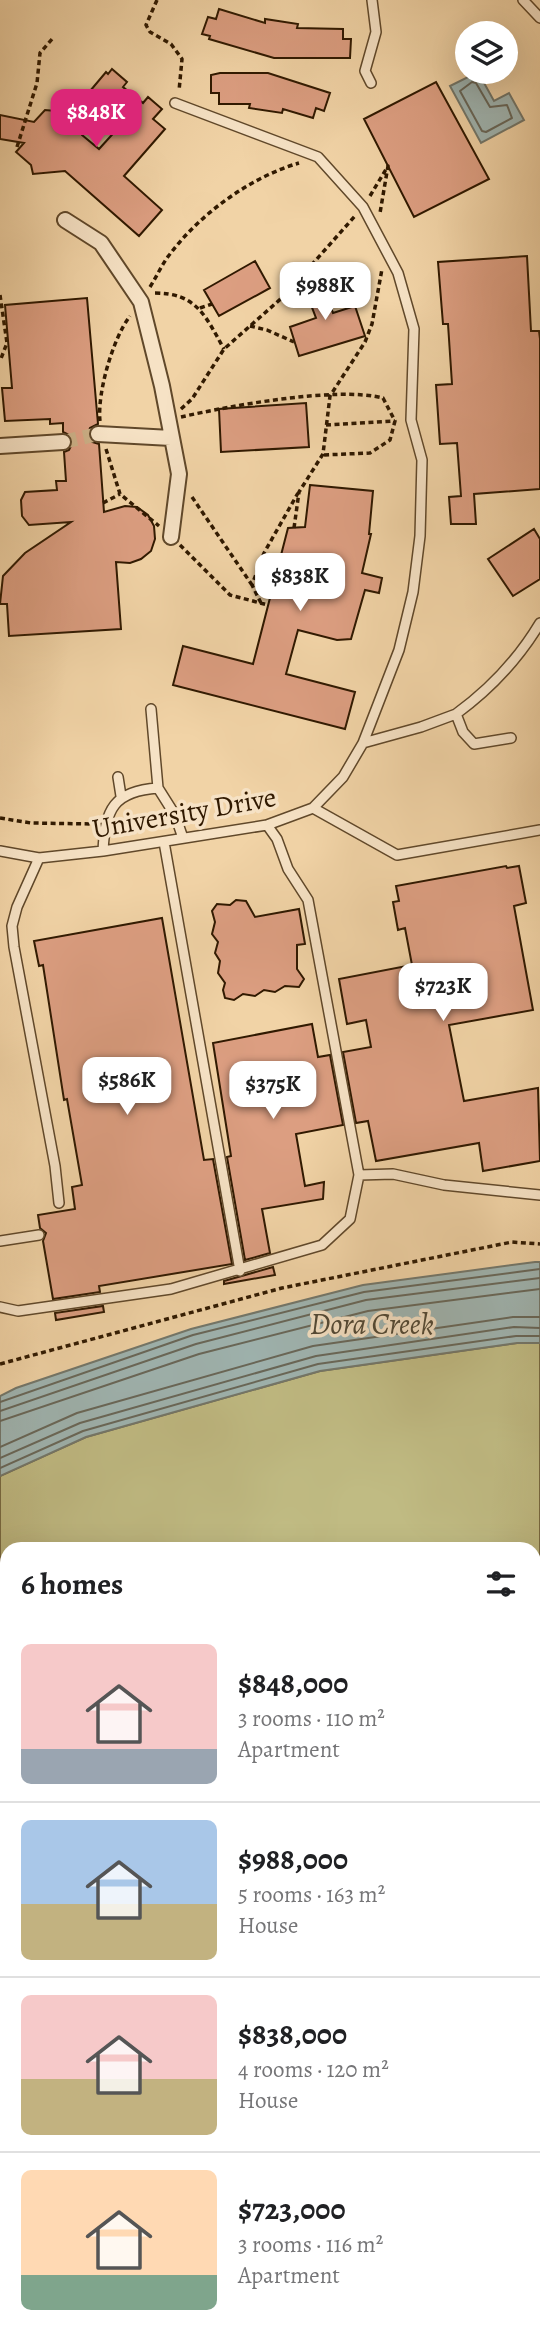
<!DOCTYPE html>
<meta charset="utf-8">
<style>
:root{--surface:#fff;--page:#f6f6f6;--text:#202124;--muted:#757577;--line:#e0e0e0;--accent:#db2777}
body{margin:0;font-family:Alegreya,serif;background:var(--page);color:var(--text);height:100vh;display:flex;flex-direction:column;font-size:26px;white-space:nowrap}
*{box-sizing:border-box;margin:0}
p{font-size:23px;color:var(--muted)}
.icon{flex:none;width:38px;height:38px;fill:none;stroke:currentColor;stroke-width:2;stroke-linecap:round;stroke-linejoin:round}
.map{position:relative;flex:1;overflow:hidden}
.side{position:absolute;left:0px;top:1542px;width:541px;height:800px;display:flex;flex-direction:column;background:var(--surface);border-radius:21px 21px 0 0;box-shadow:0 7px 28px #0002}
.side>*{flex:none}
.buttons{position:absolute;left:455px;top:21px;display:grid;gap:14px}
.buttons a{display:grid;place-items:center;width:63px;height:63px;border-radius:50%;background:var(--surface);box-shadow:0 7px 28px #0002;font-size:35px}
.price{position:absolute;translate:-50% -60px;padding:0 16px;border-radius:14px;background:#fff;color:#222;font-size:23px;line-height:46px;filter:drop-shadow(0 2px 4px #0008)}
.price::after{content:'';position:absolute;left:50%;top:42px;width:21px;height:16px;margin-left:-10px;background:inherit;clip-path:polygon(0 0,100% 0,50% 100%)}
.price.current{background:var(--accent);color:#fff}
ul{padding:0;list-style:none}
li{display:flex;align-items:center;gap:21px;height:175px;padding:0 21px}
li+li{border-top:2px solid var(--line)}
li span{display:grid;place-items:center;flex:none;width:196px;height:140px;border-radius:10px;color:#555}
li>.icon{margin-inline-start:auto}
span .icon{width:84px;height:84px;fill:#fffc;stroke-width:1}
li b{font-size:30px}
h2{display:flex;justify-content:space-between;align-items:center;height:84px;padding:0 21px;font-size:30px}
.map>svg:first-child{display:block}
</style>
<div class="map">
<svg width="540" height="2340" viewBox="0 0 540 2340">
<rect width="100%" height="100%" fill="#f1d3a6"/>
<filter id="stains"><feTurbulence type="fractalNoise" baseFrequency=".00286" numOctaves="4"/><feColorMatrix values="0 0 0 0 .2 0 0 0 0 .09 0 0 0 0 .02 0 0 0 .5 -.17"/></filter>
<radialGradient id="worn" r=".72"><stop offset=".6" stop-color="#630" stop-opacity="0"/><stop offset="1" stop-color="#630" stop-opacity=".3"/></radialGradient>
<path fill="#c0bb83" stroke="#786a42" stroke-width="2" d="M 517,1343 L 540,1343 L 540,2180 L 534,2181 L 534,1549 L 7,1549 L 7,2265 L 0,2266 L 0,1476 L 86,1437 L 320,1371 Z
M 540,2248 L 540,2340 L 286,2340 L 287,2334 L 534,2334 L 534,2249 Z
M 183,2335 L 183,2334 L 273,2335 L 272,2340 L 184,2340 Z"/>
<path fill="#9fb5b2" stroke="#73776b" stroke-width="2" d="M 478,72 L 494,101 L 509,93 L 524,120 L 481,143 L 450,86 Z
M 535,1262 L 540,1262 L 540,1343 L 517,1343 L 320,1371 L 86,1437 L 0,1476 L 0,1396 L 16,1388 L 191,1329 L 363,1285 Z"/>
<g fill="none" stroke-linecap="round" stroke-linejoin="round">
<path stroke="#686759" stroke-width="2" d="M 472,82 L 476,83 L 490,107 L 507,105 L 512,118 L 486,132 L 482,131 L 460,91 Z
M 0,1402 L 193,1335 L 364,1292 L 540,1269
M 0,1411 L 196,1344 L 366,1300 L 540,1278
M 0,1421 L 199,1354 L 368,1311 L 540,1289
M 0,1447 L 77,1413 L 313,1346 L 513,1317 L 540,1317
M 0,1458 L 80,1423 L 316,1356 L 514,1327 L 540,1328
M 0,1468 L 83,1431 L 318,1364 L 516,1336 L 540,1336"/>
<path stroke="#73776b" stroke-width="5" d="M 534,2033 L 540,2032
M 460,2340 L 463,2334"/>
</g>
<path fill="#dc9e81" stroke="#301900" stroke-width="2" d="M 219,9 L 265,23 L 265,19 L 298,24 L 297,28 L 343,29 L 343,39 L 351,39 L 350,58 L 274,58 L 209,39 L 210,36 L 202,34 L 208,17 L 216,19 Z
M 112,69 L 127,82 L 123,87 L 143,103 L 148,97 L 162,109 L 153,119 L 165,129 L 124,176 L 162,210 L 139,236 L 65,171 L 33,174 L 31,165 L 16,152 L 24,143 L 0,139 L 0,115 L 34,122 L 45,110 L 56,111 L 64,118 L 80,117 L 82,135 L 99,149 L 119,127 L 85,97 L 106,72 L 108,74 Z
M 220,73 L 268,73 L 330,93 L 324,111 L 316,108 L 313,118 L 283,109 L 282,113 L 249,108 L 250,104 L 219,104 L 219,93 L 211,93 L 211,75 Z
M 436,82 L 489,179 L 414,217 L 364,119 Z
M 527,256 L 531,331 L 539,331 L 540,339 L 540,489 L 474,494 L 476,524 L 451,524 L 449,497 L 461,496 L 457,443 L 440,444 L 436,385 L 452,384 L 448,324 L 443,324 L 438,262 Z
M 255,261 L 270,288 L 219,316 L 204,290 Z
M 318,273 L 333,313 L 355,306 L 365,336 L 299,356 L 290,327 L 316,318 L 301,279 Z
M 87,298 L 98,424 L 90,428 L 88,434 L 92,442 L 99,444 L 104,512 L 125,506 L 137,507 L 148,515 L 154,526 L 155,539 L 151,551 L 141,559 L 130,563 L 116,562 L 121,629 L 9,636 L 7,604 L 0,604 L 3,576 L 25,553 L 71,522 L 29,525 L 22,516 L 21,500 L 25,492 L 57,490 L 56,481 L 66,481 L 64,452 L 69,450 L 73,442 L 71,436 L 63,432 L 63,423 L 50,424 L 50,419 L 5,421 L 2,388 L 12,388 L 5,305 Z
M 306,403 L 309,447 L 221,452 L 219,409 Z
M 310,485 L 373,491 L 369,534 L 371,534 L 362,573 L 382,578 L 379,593 L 365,590 L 351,639 L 337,640 L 298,630 L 286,674 L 355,692 L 345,729 L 173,685 L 183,646 L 253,664 L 288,528 L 305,527 Z
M 534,529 L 540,539 L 540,579 L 513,596 L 488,559 Z
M 506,866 L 507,868 L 519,866 L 526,903 L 514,906 L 533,1010 L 449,1025 L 464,1101 L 538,1088 L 540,1161 L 483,1171 L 479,1143 L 376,1161 L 368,1121 L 356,1123 L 343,1052 L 371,1047 L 366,1020 L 347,1024 L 339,979 L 412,965 L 405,928 L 398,930 L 393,902 L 399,901 L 396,886 Z
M 236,900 L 246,901 L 255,917 L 299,909 L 305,944 L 297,945 L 297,969 L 304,979 L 299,987 L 285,986 L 275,992 L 264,990 L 255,996 L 243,994 L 234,1000 L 225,998 L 223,990 L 225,983 L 218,973 L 220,961 L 215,953 L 218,942 L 212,934 L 215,922 L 212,911 L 217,904 L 230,905 Z
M 162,918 L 204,1160 L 213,1159 L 232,1264 L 99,1286 L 100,1292 L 53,1299 L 43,1241 L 46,1233 L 40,1228 L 38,1215 L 75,1209 L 72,1187 L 82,1185 L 67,1099 L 64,1100 L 43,965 L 39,966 L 34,941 Z
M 312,1024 L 318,1057 L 330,1055 L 343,1125 L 296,1134 L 305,1186 L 324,1182 L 323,1199 L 262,1209 L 270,1253 L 245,1260 L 227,1157 L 231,1156 L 213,1043 Z
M 273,1267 L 275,1275 L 224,1284 L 224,1281 Z
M 103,1306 L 104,1312 L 56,1320 L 55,1313 Z"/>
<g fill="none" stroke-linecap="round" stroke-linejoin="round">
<path stroke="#caae85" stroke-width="14" stroke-dasharray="14 7" stroke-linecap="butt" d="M 63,442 L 98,434"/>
<g stroke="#60482a" stroke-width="12">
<path id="service" d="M 523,0 L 540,18
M 371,83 L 365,71 L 376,32 L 372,0
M 151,709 L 158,788
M 456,714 C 489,690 519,658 540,623
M 363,743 L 421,727 L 456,714 L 463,732 L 474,744 L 511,738
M 118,777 L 121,796
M 313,808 L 397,855 L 540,830
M 267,825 L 277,839 L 288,869 L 308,900 L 359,1175
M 164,842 L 240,1271
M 0,851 L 39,858 L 103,851 L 267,825 L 313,808 L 343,777 L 363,743 L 399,650 L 413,592 L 420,536 L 422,460 L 411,420 L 414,329 L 398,273 L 363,207 L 318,157 L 175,103
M 103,851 C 105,809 114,791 158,788 L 175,815 L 183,838
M 39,858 L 17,907 L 12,926 L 14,947 L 55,1166 L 59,1203
M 0,1241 L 39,1235
M 0,1307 L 18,1311 L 171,1289 L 322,1245 L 350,1219 L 359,1175 L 393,1174 L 444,1185 L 540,1195"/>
</g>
<g stroke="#60482a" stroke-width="18">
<path id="pedestrian" d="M 65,220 L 101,243 L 141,302 L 162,386 L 179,474 L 171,537
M 98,434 L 171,438
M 0,446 L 63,442"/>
</g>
<g stroke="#301900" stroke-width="30">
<path id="secondary" d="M 534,2204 L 540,2203
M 0,2286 L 7,2285"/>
</g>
<path stroke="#301900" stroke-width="3.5" stroke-dasharray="5 3.5" stroke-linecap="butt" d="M 157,0 L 146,25 L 150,32 L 171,44 L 182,59 L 179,91
M 17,147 L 37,83 L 40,53 L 53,38
M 370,196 L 388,166 L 380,213
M 150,287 C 157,276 162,264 170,254 C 201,213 251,177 299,163
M 155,293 C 197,293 206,317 224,349
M 0,295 L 7,343 L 0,361
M 200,308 L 212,304
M 250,326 L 267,330 L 294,342
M 181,409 L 192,399 L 224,349 L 284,296 L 355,216
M 181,417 C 229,406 337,386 383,398 L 395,421 L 390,440 L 370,453 L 323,455
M 100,421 C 97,393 113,338 130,316
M 326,425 L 395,421
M 106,449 L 120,494 L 159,526
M 192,497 L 252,585
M 103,503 L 120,494
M 294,528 L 299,492 L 323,454 L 330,396 L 365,342 L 372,324 L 382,269
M 180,545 L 230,595 L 268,605
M 261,603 L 252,585 L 264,553 L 298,493
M 0,818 L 31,823 L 95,824
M 0,1364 L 282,1288 L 512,1242 L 540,1244"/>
<use href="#service" stroke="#f6e2c5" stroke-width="9"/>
<use href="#pedestrian" stroke="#f6e2c5" stroke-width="14"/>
<use href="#secondary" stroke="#f6e2c5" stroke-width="26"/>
</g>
<g text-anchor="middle" stroke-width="7" stroke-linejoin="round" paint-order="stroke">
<g font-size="28" fill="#301900" stroke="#f6e2c5">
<text transform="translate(184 812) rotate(-10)" y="10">University Drive</text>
</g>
<g font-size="30" font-style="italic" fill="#514835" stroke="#f6e2c5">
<text x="372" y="1334">Dora Creek</text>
</g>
</g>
<rect width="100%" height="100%" filter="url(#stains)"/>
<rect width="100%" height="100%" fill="url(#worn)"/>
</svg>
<div class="buttons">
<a><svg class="icon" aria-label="layers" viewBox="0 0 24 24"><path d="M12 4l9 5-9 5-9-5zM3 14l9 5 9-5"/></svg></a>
</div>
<b class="price current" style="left:96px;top:149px">$848K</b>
<b class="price" style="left:325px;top:322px">$988K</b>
<b class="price" style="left:300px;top:613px">$838K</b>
<b class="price" style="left:443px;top:1023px">$723K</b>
<b class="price" style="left:127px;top:1117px">$586K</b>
<b class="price" style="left:273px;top:1121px">$375K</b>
<section class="side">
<h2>6 homes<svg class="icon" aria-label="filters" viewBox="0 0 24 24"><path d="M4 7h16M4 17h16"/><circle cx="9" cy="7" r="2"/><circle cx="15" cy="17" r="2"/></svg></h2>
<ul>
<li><span style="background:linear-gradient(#f6c9c9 75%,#9aa5b1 0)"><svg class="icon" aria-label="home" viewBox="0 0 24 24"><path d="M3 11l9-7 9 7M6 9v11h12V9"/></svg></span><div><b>$848,000</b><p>3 rooms · 110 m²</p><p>Apartment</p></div></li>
<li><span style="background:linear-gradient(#a9c7e8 60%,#c2b280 0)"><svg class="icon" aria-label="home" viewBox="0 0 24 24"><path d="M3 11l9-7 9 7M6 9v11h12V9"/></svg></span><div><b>$988,000</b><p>5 rooms · 163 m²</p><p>House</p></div></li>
<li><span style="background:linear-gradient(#f6c9c9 60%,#c2b280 0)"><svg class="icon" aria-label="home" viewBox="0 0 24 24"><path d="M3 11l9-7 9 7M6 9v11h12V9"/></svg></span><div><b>$838,000</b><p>4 rooms · 120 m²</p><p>House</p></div></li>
<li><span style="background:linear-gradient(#ffd9b3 75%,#7fa58c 0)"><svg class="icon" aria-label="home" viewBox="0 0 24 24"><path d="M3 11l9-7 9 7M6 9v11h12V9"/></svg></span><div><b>$723,000</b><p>3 rooms · 116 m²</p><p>Apartment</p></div></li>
</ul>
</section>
</div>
